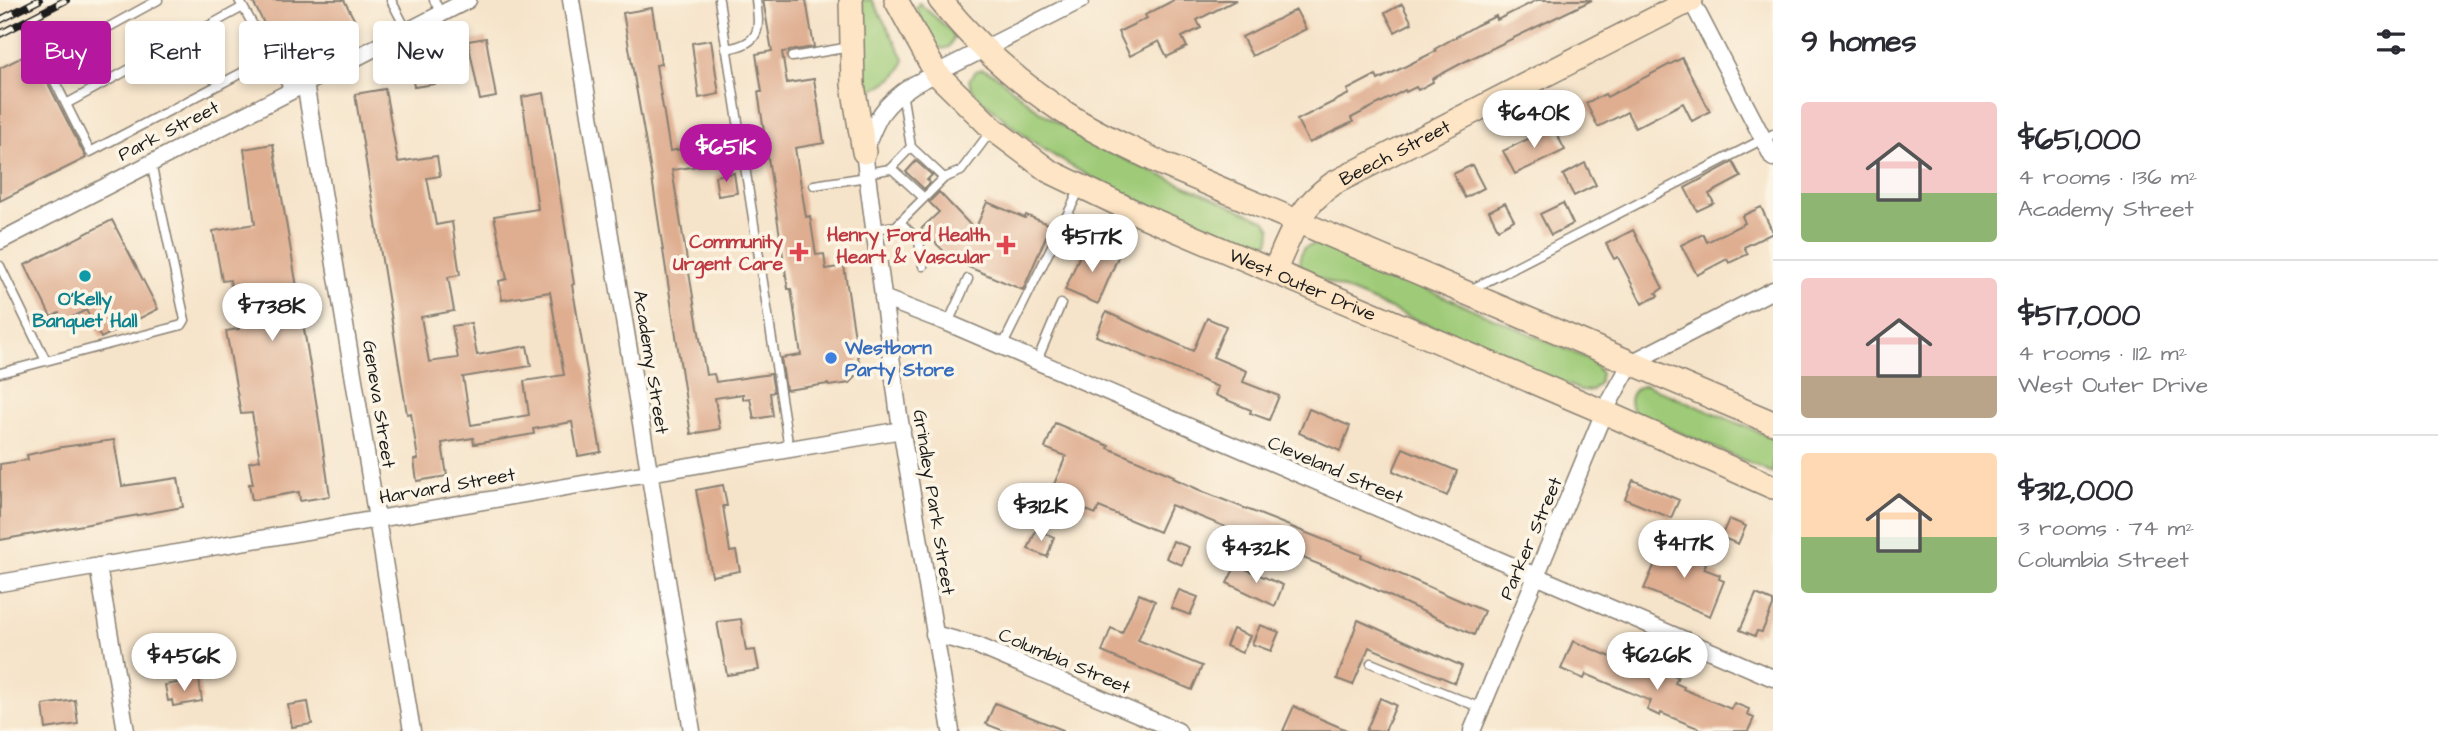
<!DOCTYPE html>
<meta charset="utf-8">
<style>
:root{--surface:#fff;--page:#f7f7f7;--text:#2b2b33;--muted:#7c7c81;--line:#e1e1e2;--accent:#b5179e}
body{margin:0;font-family:"Architects Daughter",sans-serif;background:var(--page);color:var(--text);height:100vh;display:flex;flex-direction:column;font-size:26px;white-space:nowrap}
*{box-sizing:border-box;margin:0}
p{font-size:23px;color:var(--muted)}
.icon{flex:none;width:38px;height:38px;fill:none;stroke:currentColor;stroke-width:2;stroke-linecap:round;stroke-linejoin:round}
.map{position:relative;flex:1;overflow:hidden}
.drawer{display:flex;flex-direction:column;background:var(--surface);width:665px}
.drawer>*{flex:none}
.top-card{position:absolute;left:21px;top:21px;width:665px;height:63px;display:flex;gap:14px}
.price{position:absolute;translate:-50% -60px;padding:0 16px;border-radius:24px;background:#fff;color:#222;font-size:23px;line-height:46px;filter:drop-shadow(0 2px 4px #0008)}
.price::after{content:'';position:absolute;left:50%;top:42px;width:21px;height:16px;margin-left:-10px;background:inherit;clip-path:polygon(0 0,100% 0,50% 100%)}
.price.active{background:var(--accent);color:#fff}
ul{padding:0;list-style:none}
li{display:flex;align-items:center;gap:21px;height:175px;padding:0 28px}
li+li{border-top:2px solid var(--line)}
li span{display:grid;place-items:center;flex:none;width:196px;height:140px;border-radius:7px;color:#555}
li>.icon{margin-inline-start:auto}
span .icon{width:84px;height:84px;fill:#fffc;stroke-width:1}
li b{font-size:30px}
h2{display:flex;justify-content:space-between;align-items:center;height:84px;padding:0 28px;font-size:30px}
.pill{padding:0 24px;border-radius:7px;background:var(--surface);box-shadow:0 4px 10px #0003;font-size:24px;line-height:63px}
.pill.active{background:var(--accent);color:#fff}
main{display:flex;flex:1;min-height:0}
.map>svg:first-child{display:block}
</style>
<main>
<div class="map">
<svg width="1773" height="731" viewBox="0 0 1773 731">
<rect width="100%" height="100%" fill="#fcf5e5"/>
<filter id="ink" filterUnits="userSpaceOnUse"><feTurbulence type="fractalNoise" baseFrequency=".0143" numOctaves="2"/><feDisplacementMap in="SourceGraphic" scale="14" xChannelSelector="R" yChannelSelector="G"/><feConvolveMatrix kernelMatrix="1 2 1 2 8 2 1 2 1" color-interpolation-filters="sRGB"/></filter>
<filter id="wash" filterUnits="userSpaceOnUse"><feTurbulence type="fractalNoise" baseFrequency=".00686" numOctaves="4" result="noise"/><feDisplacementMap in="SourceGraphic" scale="28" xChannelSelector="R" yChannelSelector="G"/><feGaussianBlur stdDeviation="1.57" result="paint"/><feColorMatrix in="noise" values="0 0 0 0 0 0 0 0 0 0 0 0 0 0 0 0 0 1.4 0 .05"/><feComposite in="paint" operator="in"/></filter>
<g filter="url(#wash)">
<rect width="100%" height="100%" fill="#f6e4ca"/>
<path fill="#9fcb78" stroke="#5e744a" stroke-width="2" d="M 859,0 L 872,0 L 904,58 C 902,80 881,83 865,95 Z
M 919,3 L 951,31 L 954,37 L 949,47 L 943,49 L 935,45 L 916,8 Z
M 982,69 L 994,74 L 1039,111 L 1089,142 L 1122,158 L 1266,221 L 1271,229 L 1270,240 L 1263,248 L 1251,248 C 1162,210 1069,178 996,112 C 986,103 971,94 969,80 L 976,71 Z
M 1319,243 L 1591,360 L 1601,373 L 1599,383 L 1591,391 L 1580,390 L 1309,274 C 1298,266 1297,258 1305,247 Z
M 1646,385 L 1773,438 L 1773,473 L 1634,413 C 1626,400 1631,388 1646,385 Z"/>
<g id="blocks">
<path fill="#dfae91" d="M 252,0 L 344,0 L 354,19 L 304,45 L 295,27 L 272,39 Z
M 763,0 L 806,0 L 814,47 L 782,52 L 787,83 L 814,79 L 824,143 L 795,148 L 806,217 L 810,216 L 816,255 L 824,254 L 826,269 L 844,266 L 860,369 L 850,383 L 829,386 L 828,384 L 786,390 L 781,358 L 801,355 L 791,289 L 788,289 L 758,92 L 762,92 L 756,54 L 772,51 Z
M 1174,0 L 1236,0 L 1197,20 L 1201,28 L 1182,37 L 1187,47 L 1167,57 L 1159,41 L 1130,56 L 1118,32 L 1147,18 L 1145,15 Z
M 1537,0 L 1592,0 L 1464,62 L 1432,79 L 1433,82 L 1418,90 L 1416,87 L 1406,92 L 1405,90 L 1351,118 L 1353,122 L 1309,143 L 1297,120 L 1349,94 L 1347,90 L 1376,75 L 1378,80 L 1436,51 L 1435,49 L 1477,25 L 1496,16 L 1497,20 Z
M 1402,4 L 1412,23 L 1395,32 L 1385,13 Z
M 652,8 L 661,64 L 656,65 L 670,151 L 702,145 L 705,165 L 672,170 L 706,375 L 714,374 L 716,382 L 771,374 L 774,392 L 770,393 L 773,416 L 754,419 L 750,398 L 743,399 L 743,394 L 715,398 L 720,429 L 691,434 L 652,178 L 623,13 Z
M 1296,10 L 1306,29 L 1252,56 L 1242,37 Z
M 486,38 L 496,97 L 480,100 L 468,41 Z
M 711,40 L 719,94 L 699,98 L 692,43 Z
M 32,52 L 86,158 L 0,201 L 0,68 Z
M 1682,58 L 1710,111 L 1692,121 L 1683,103 L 1635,128 L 1627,112 L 1598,127 L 1586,103 L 1605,94 L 1607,97 Z
M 432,64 L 435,84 L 414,87 L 411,68 Z
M 385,89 L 398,162 L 437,156 L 440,176 L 427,178 L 436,225 L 452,222 L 455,242 L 460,275 L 448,277 L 454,311 L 421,317 L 429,362 L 458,358 L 452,326 L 471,323 L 477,355 L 527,346 L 531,366 L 463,377 L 471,425 L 529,415 L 524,381 L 564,375 L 550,292 L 502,300 L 499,281 L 507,279 L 494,216 L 538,209 L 522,97 L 544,93 L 574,284 L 572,285 L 601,452 L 578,456 L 572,422 L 533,429 L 534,434 L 474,444 L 473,438 L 442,443 L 447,476 L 417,481 L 414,460 L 418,459 L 411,413 L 407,414 L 355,94 Z
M 1553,127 L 1565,150 L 1515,174 L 1503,151 Z
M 273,144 L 317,407 L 330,496 L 300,501 L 299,492 L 252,500 L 249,484 L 253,484 L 249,462 L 260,460 L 252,413 L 241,414 L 226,331 L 239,329 L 230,280 L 222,281 L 213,231 L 255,224 L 244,149 Z
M 916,161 L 932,175 L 927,180 L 930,183 L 924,189 L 906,172 Z
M 1733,162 L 1741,177 L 1709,194 L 1714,203 L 1697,211 L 1685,188 Z
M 1585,163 L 1596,185 L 1574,196 L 1563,175 Z
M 1472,165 L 1484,188 L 1465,198 L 1453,174 Z
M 734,173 L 737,193 L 718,196 L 715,176 Z
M 939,192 L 975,230 L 987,202 L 1025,218 L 1026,215 L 1051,225 L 1023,290 L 954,261 L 921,229 L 939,212 L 929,202 Z
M 1505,203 L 1514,220 L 1498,229 L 1489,211 Z
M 1563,203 L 1573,224 L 1551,235 L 1540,214 Z
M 1761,207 L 1773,233 L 1744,247 L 1748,254 L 1729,263 L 1727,259 L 1697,275 L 1681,245 L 1703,234 L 1707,242 L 1745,223 L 1742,216 Z
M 112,220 L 158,309 L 101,338 L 86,310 L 63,322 L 59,313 L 51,317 L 25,265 Z
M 1633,230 L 1663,288 L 1656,293 L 1658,296 L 1642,304 L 1618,257 L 1614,259 L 1606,244 Z
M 1085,243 L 1118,257 L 1098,304 L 1065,290 Z
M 1106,312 L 1193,351 L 1207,318 L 1226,326 L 1213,357 L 1247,371 L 1243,382 L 1279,396 L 1269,420 L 1250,413 L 1251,410 L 1215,395 L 1218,387 L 1096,336 Z
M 1309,409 L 1350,426 L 1340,451 L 1299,433 Z
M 1055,423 L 1109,446 L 1108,448 L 1174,476 L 1173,478 L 1204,492 L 1362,555 L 1361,557 L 1484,611 L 1474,635 L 1333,570 L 1171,505 L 1159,532 L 1099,507 L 1096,514 L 1078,507 L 1080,501 L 1052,489 L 1066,456 L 1045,448 Z
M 114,440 L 122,486 L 178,478 L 183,507 L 0,540 L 0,464 L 28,460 L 27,455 L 62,447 Z
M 1403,448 L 1457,471 L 1447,496 L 1393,471 Z
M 1633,480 L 1679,500 L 1671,518 L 1625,499 Z
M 723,485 L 727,506 L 723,506 L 730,552 L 736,551 L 740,571 L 712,576 L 696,490 Z
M 1729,519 L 1746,526 L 1738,544 L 1721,537 Z
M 1036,530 L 1054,537 L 1047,557 L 1028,549 Z
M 1666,538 L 1681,545 L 1678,552 L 1706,563 L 1704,569 L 1720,575 L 1719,579 L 1724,581 L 1710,616 L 1644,589 Z
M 1173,541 L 1189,547 L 1182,565 L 1166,558 Z
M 1236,565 L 1283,585 L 1275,606 L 1227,583 Z
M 1179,590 L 1198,597 L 1190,615 L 1171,608 Z
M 1139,594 L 1155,601 L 1138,640 L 1202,666 L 1192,690 L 1102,652 L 1111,628 L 1122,633 Z
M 1756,594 L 1773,601 L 1773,606 L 1762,632 L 1757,631 L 1755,636 L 1740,630 Z
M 741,619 L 746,651 L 755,650 L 759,670 L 727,675 L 717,622 Z
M 1358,620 L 1462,666 L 1455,683 L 1369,647 L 1353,685 L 1337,679 Z
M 1260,625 L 1279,632 L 1271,651 L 1252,644 Z
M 1233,629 L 1250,636 L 1242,653 L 1226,646 Z
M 1573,641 L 1661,678 L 1664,671 L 1678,677 L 1675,683 L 1684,687 L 1683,689 L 1731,709 L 1734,703 L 1749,709 L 1747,715 L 1754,718 L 1748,731 L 1705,731 L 1661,713 L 1660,716 L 1647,710 L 1651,701 L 1586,674 L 1584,679 L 1561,669 Z
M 199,679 L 202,701 L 173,706 L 172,700 L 168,701 L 165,685 Z
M 1380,698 L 1396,705 L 1385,731 L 1366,731 Z
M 75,700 L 78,724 L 46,729 L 43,705 Z
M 308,702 L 312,724 L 292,727 L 288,705 Z
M 995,703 L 1063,730 L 1063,731 L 1004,731 L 986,724 Z
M 1294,706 L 1314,716 L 1349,731 L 1283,731 Z"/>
</g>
</g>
<g filter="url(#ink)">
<use href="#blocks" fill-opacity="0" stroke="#898073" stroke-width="2"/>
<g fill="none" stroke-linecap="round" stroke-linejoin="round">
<g stroke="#898073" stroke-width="11">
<path id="lane" d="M 158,0 L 45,62 L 90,152 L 272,57
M 239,0 L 290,91
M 391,0 L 407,31
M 434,0 L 441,14
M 719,0 L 789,449
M 726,49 C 761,43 760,31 756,0
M 792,57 L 850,47
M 902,92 L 911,147 L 944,178
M 66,104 L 243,7
M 891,168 L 924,198
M 866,173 L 890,169 L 911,147
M 814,185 L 867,177
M 900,222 L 919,241 L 923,266
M 874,229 L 896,226 L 944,178 L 961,171 L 991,131
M 0,266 L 46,361
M 1472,289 L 1773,134
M 948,323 L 968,279
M 1002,347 L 1080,189
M 1036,363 L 1061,304
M 0,373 L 182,325 L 185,320 L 151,163
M 1371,663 L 1481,708"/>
</g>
<g stroke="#898073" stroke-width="19">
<path id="street" d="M 571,0 L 692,731
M 1691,0 L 1773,158
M 305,83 L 412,731
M 0,241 L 468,0
M 883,298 L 948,323 L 1773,678
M 98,566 L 126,731
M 0,583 L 902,430
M 934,634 L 978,646 L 1178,731
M 951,731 L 898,409 L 864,152 C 877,118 881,106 913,85 L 1081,0
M 1472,731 L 1604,412 L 1631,363 L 1773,290"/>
</g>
<g stroke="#898073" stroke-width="26">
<g id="secondary">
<path d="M 851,0 L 853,85 L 864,152"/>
<path id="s1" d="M 896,0 L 936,73 L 993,129 L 1049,171 L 1141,215 L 1604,412 L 1773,487"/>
<path d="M 940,0 C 979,48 1025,89 1078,121 C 1104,137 1133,149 1160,163 L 1773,423"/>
<path id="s2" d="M 1275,270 C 1291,233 1299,207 1334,183 L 1691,0"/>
</g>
</g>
<use href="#lane" stroke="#fff" stroke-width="8"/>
<use href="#street" stroke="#fff" stroke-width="16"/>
<use href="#secondary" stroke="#fde5c5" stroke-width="23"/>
<g stroke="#1c1c1c" stroke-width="8">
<path id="rail" d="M 0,20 L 39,0
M 0,34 L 66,0"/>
</g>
<use href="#rail" stroke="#fcf5e5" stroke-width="5" stroke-dasharray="16" stroke-linecap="butt"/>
</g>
</g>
<g fill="#e0444e" stroke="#fcf5e5" stroke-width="2.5">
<path d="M1002.5 234.5h7v7h7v7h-7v7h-7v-7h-7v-7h7z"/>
<path d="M795.5 241.5h7v7h7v7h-7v7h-7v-7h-7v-7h7z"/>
</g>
<circle fill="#0f9aa8" stroke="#fcf5e5" stroke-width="2.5" cx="85" cy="276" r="7"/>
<circle fill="#3f7fe0" stroke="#fcf5e5" stroke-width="2.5" cx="831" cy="358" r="7"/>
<g text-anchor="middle" stroke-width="7" stroke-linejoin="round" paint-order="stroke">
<g font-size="19" fill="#1c1c1c" stroke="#fcf5e5">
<text transform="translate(168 130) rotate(-27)" y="7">Park Street</text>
<text dy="7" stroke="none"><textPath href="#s2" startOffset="175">Beech Street</textPath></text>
<text dy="7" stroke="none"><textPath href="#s1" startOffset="511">West Outer Drive</textPath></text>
<text transform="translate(652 362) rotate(81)" y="7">Academy Street</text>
<text transform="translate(380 404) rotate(81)" y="7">Geneva Street</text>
<text transform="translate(1336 469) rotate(23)" y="7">Cleveland Street</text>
<text transform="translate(447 485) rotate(-10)" y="7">Harvard Street</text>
<text transform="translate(935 502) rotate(81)" y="7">Grindley Park Street</text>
<text transform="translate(1530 538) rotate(-67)" y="7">Parker Street</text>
<text transform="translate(1065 660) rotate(23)" y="7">Columbia Street</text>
</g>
<g font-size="19" font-weight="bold" fill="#be3a42" stroke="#fcf5e5" text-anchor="end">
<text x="990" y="241">Henry Ford Health<tspan x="990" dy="22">Heart &amp; Vascular</tspan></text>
<text x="783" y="248">Community<tspan x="783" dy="22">Urgent Care</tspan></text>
</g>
<g font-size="19" font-weight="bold" fill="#0d838f" stroke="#fcf5e5">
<text x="85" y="305">O'Kelly<tspan x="85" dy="22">Banquet Hall</tspan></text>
</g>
<g font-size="19" font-weight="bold" fill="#366cbe" stroke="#fcf5e5" text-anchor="start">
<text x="845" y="354">Westborn<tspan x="845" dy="22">Party Store</tspan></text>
</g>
</g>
</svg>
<b class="price" style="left:1534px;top:150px">$640K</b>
<b class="price active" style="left:726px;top:184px">$651K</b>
<b class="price" style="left:1092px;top:274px">$517K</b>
<b class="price" style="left:272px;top:343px">$738K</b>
<b class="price" style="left:1041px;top:543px">$312K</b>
<b class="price" style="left:1684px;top:580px">$417K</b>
<b class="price" style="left:1256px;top:585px">$432K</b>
<b class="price" style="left:1657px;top:692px">$626K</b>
<b class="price" style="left:184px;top:693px">$456K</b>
<div class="top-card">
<a class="pill active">Buy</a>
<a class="pill">Rent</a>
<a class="pill">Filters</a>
<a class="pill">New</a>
</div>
</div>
<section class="drawer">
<h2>9 homes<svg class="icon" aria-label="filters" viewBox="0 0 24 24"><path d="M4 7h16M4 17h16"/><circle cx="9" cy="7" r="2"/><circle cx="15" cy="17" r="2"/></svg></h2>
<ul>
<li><span style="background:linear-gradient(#f6c9c9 65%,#8fb573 0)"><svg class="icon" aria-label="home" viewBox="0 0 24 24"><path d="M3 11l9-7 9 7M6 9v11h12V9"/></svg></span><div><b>$651,000</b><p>4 rooms · 136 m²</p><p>Academy Street</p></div></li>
<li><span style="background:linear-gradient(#f6c9c9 70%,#b9a48a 0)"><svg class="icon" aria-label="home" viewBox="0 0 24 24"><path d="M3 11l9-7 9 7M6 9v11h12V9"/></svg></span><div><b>$517,000</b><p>4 rooms · 112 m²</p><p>West Outer Drive</p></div></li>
<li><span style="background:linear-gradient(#ffd9b3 60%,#8fb573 0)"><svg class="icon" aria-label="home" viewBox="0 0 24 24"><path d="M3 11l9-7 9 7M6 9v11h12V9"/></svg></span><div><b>$312,000</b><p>3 rooms · 74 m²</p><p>Columbia Street</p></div></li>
</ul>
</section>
</main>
